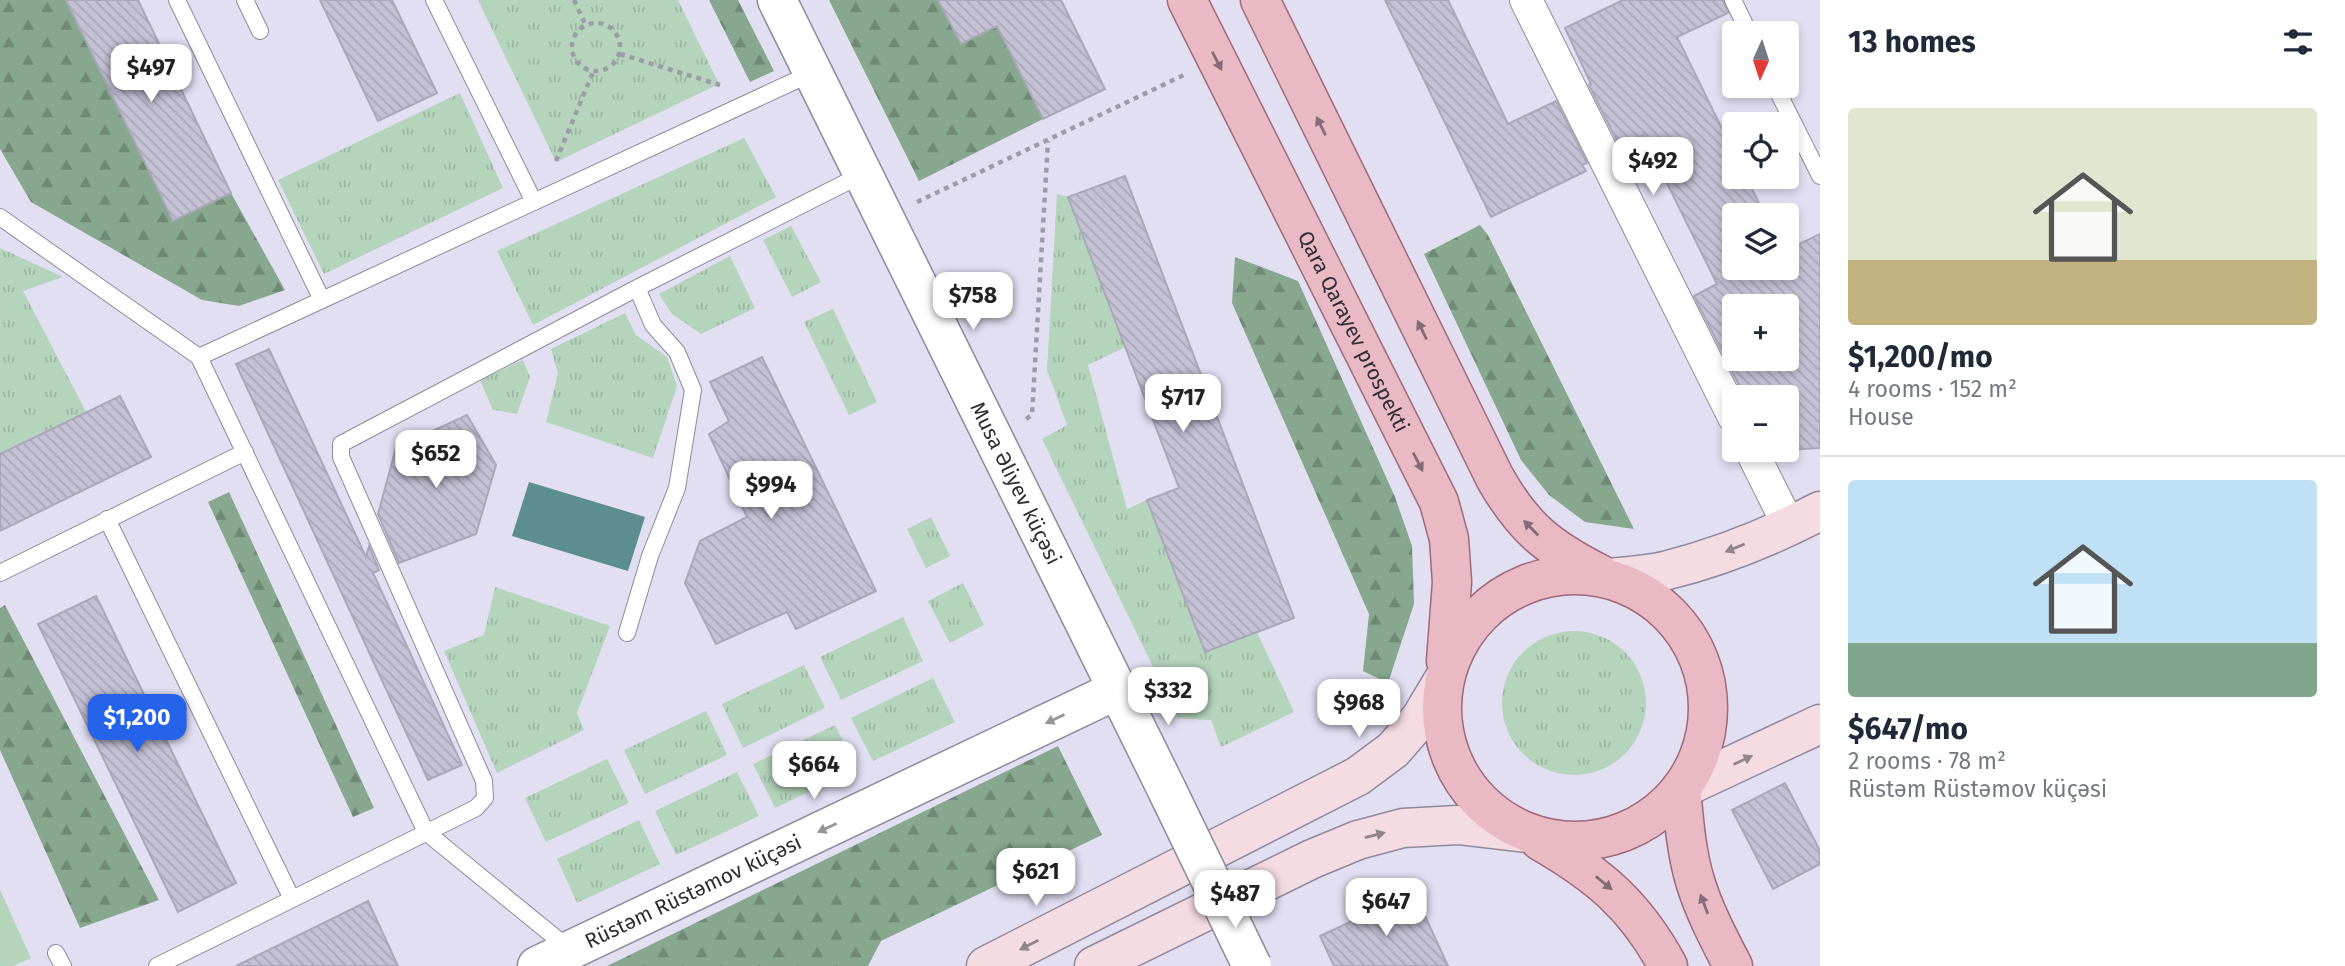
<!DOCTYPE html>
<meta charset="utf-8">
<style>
:root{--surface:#fff;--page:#f6f6f7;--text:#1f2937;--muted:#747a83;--line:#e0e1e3;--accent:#2563eb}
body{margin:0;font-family:"Fira Sans",sans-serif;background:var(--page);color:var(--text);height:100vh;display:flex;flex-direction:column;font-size:26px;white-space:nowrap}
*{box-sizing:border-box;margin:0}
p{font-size:23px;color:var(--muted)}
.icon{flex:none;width:38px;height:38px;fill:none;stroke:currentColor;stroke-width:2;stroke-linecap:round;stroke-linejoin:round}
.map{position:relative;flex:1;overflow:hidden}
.sheet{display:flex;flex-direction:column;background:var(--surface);width:525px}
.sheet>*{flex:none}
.needle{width:46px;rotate:183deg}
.controls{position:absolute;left:1722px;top:21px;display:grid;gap:14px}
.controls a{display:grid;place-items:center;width:77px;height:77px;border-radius:7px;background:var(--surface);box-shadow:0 4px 10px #0003;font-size:35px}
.price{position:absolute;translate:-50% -60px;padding:0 16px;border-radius:14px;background:#fff;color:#222;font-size:23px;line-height:46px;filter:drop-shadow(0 2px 4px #0008)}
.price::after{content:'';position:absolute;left:50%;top:42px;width:21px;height:16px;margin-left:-10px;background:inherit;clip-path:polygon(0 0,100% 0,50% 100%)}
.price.selected{background:var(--accent);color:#fff}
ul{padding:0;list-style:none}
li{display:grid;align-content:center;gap:14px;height:371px;padding:0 28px}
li+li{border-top:2px solid var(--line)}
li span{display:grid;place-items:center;height:217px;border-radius:7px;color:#555}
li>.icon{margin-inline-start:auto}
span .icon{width:126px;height:126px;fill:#fffc;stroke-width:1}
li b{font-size:30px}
h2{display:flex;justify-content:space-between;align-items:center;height:84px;padding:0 28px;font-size:30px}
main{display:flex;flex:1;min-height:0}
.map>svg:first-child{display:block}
</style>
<main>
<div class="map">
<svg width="1820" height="966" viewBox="0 0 1820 966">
<defs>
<pattern id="grass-tufts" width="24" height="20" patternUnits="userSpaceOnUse" patternTransform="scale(1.75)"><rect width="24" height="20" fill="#b5d4bc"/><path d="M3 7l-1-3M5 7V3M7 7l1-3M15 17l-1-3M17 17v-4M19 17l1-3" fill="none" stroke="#9cb6a2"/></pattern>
<pattern id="forest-firs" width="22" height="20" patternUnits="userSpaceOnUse" patternTransform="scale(1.75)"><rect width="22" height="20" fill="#87a88e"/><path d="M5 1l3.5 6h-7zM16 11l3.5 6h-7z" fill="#6f8975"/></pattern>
<pattern id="building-back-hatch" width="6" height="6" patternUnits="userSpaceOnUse" patternTransform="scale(1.75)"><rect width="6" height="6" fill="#c4c1d5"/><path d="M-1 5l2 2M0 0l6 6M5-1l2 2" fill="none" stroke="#a9a6b7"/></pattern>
</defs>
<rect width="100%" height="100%" fill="#e2dff3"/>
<path fill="url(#grass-tufts)" d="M 478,0 L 678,0 L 719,84 L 556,162 Z
M 460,93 L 503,188 L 324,274 L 278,180 Z
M 744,138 L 776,197 L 533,325 L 497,251 Z
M 1057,194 L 1068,197 L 1126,347 L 1088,365 L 1127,509 L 1147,500 L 1205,652 L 1257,632 L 1294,712 L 1221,747 L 1211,720 L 1178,718 L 1042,439 L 1067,425 L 1047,370 Z
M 791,226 L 821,282 L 792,297 L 763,240 Z
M 0,248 L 63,277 L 23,291 L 86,412 L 0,454 Z
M 730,256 L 755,308 L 701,334 L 672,314 L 659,294 Z
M 833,309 L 877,402 L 849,415 L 804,322 Z
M 625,313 L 636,335 L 667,357 L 677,386 L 653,458 L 546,422 L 558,373 L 551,349 Z
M 523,360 L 530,377 L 517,414 L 493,410 L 480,380 Z
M 931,517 L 950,556 L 926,568 L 907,529 Z
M 963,583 L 984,625 L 950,643 L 928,601 Z
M 495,587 L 610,626 L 577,713 L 584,730 L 497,773 L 444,651 L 484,635 Z
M 903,617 L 923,661 L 841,700 L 820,657 Z
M1502 703a72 72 0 1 1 144 0a72 72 0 1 1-144 0Z
M 804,665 L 825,708 L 743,748 L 722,704 Z
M 933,678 L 955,722 L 873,761 L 851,718 Z
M 706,711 L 727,755 L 645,794 L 624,750 Z
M 835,725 L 857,769 L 775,808 L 753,764 Z
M 607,759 L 629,803 L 546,842 L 525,798 Z
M 737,772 L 759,816 L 676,855 L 655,811 Z
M 639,820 L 660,864 L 577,903 L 557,859 Z"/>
<path fill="url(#forest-firs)" d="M 0,0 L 66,0 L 173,221 L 231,193 L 285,290 L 239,306 L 202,300 L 31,202 L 0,149 Z
M 709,0 L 738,0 L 774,71 L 750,82 Z
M 829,0 L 938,0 L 961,44 L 997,26 L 1043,119 L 919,181 Z
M 1480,225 L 1488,235 L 1634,529 L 1585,522 L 1549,495 L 1521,460 L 1424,254 Z
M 1235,257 L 1298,281 L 1395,497 L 1412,546 L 1414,604 L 1388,683 L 1363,671 L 1369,614 L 1232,303 Z
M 229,492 L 374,808 L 353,817 L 208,502 Z
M 5,605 L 159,900 L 80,928 L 0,750 L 0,608 Z
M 1058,746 L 1102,835 L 881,941 L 868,966 L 607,966 Z"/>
<path fill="#b5d4bc" d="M 0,890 L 31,958 L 13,966 L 0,966 Z"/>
<path fill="#5d8e8f" d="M 529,482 L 645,517 L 628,571 L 512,536 Z"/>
<path fill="url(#building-back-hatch)" stroke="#aaa7ba" stroke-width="2" fill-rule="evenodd" d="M 66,0 L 138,0 L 231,193 L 173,221 Z
M 320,0 L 392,0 L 437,93 L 378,121 Z
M 938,0 L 1061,0 L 1105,89 L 1043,119 L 997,26 L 961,44 Z
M 1385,0 L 1448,0 L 1508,124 L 1556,101 L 1587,163 L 1582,165 L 1586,171 L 1491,217 Z
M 1623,0 L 1723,0 L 1728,13 L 1677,37 L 1734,153 L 1734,177 L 1746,177 L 1765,215 L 1734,215 L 1734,268 L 1787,268 L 1787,250 L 1820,234 L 1820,448 L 1787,450 L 1787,397 L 1745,397 L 1694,296 L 1717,284 L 1643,135 L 1620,147 L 1589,85 L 1591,84 L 1565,28 ZM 1734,306 L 1787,306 L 1787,359 L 1734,359 Z
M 1125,176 L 1294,618 L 1205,652 L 1147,500 L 1179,488 L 1068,197 Z
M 269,349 L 366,557 L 369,546 L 379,570 L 373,573 L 462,765 L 428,780 L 236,364 Z
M 762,357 L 876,591 L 796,629 L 787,612 L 716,644 L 685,583 L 700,541 L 747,517 L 709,434 L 729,421 L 710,382 Z
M 120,396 L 151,457 L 0,531 L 0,454 Z
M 467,415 L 496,465 L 476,534 L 399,563 L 378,514 L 396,448 Z
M 96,596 L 236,883 L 178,912 L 38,624 Z
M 1785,783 L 1820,851 L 1820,864 L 1773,889 L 1732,810 Z
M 1414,892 L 1448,966 L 1334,966 L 1320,936 Z
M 368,901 L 398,966 L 236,966 Z"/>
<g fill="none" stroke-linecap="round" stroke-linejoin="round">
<g stroke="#8e8a9d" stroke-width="18">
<path id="service" d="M 177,0 L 322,300
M 245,0 L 260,31
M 434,0 L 534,202
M 1733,0 L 1749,33
M 1775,86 L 1820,176
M 0,217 L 199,357 L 426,832 L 568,948
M 199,357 L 812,73
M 107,519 L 292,899
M 0,573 L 245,452
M 627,633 L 650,556 L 677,488 L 693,390 L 677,352 L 653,325 L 637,288
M 56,953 L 63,966
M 157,966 L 476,808 L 485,798 L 484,781 L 341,457 L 341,444 L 637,288 L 863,174"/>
</g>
<g stroke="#8e8a9d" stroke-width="34">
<path id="minor" d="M 1526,0 L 1734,417
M 1751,450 L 1789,526"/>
</g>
<g stroke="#8e8a9d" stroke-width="41">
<g id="tertiary">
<path id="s1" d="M 777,0 L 1167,790"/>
<path id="s2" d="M 537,966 L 1117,690"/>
</g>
</g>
<g stroke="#8e8a9d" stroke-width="41">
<path id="secondary" d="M 1608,578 C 1628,576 1649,575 1668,570 C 1720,557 1772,536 1820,511
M 1681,789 L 1820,724
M 986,966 L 1358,776 L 1393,750 L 1420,719 L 1444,679
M 1094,966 L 1312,859 L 1358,840 L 1403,828 L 1458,825 L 1526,833"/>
</g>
<g stroke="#9e6979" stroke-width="41">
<g id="primary">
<path id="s3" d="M 1187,0 L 1439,502 L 1449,539 L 1452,582 L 1446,661"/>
<path d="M 1260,0 L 1495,478 C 1524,529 1549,548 1600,574"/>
<circle cx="1575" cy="708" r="133"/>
<path d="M 1681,789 C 1684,820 1686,851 1695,881 C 1704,911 1719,939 1733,966"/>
<path d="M 1540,841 C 1599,875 1635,905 1668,966"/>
</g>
</g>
<path stroke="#9d9baa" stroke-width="4.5" stroke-dasharray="5 5" stroke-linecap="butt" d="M 574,0 L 586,26
M572 47a24 24 0 1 1 48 0a24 24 0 1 1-48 0Z
M 620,54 L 720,85
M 556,161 L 593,72
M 917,202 L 1184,75
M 1026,419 L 1032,415 L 1048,141"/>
<use href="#service" stroke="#fff" stroke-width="16"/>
<use href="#minor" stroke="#fff" stroke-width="32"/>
<use href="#tertiary" stroke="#fff" stroke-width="38"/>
<use href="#secondary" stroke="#f4dce2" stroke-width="38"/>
<use href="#primary" stroke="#e9b9c4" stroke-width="38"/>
<g stroke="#8e8a9d" stroke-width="41" stroke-linecap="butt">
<path id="tertiary-bridge" d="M 1167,790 L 1252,966"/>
</g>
<use href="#tertiary-bridge" stroke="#fff" stroke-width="38"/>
</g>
<defs><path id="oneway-solid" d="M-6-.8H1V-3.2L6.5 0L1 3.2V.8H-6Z" transform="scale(1.75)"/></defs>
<g fill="#826c75">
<use href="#oneway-solid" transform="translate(1217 61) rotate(63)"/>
<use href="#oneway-solid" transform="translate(1321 126) rotate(-116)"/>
<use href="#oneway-solid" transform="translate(1422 330) rotate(-116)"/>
<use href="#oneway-solid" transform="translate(1418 462) rotate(63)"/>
<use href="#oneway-solid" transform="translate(1531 528) rotate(-134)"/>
<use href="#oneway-solid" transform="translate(1604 883) rotate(39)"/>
<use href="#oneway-solid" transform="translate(1704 904) rotate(-111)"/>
</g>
<g fill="#91848c">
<use href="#oneway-solid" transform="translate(1735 548) rotate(158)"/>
<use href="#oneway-solid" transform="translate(1743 760) rotate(-25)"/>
<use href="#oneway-solid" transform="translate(1375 835) rotate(-14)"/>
<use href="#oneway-solid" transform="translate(1029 945) rotate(153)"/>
</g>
<g fill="#96969a">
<use href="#oneway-solid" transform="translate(1055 719) rotate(155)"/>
<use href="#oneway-solid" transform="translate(827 828) rotate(155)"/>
</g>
<g text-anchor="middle" stroke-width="5" stroke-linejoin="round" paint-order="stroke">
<g font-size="21" fill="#2e2d35" stroke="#fff">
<text dy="7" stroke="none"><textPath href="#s3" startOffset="371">Qara Qarayev prospekti</textPath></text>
<text dy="7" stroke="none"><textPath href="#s1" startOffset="539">Musa Əliyev küçəsi</textPath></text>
<text dy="7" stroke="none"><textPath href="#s2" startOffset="173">Rüstəm Rüstəmov küçəsi</textPath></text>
</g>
</g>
</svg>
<div class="controls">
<a><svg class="needle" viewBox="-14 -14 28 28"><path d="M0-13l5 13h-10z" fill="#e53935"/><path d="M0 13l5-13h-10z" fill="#747a83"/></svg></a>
<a><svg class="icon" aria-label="locate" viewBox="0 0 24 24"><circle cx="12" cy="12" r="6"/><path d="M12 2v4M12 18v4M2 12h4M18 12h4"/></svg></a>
<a><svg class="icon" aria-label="layers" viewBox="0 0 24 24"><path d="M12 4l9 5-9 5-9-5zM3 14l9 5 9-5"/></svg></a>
<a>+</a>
<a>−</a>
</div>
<b class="price" style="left:151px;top:104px">$497</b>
<b class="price" style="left:1653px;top:197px">$492</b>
<b class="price" style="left:973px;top:332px">$758</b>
<b class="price" style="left:1183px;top:434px">$717</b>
<b class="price" style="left:436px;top:490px">$652</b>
<b class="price" style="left:771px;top:521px">$994</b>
<b class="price" style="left:1168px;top:727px">$332</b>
<b class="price" style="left:1359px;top:739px">$968</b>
<b class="price selected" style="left:137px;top:754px">$1,200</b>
<b class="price" style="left:814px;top:801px">$664</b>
<b class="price" style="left:1036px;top:908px">$621</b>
<b class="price" style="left:1235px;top:930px">$487</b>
<b class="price" style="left:1386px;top:938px">$647</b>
</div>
<section class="sheet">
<h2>13 homes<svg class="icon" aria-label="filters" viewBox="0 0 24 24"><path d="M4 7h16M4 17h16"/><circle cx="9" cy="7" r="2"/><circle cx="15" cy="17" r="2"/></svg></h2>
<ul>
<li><span style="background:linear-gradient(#dfe7d0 70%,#c2b280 0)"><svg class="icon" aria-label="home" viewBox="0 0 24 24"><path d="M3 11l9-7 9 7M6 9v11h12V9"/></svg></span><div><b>$1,200/mo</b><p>4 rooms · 152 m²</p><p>House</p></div></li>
<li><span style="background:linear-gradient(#bfe0f5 75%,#7fa58c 0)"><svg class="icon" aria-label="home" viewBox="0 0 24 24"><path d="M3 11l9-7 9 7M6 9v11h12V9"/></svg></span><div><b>$647/mo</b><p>2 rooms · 78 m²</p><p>Rüstəm Rüstəmov küçəsi</p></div></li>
</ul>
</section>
</main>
